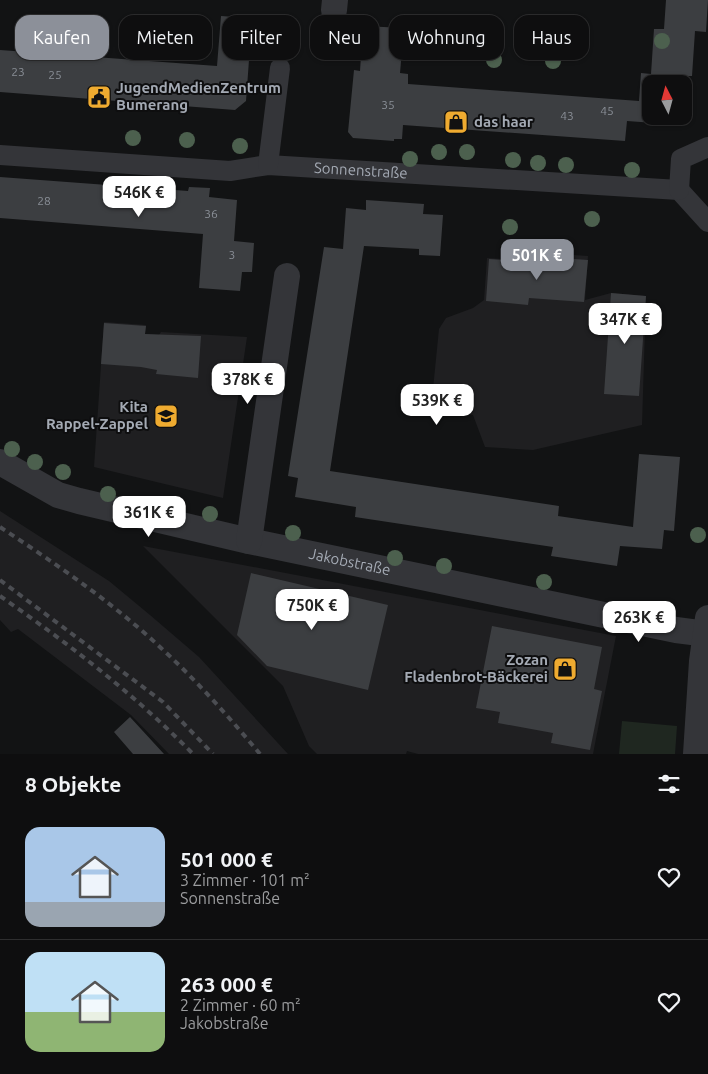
<!DOCTYPE html>
<html lang="de">
<meta charset="utf-8">
<style>
:root{--surface:#0e0e0f;--page:#1c1c1d;--text:#f1f3f6;--muted:#9b9c9e;--line:#2e2e2f;--accent:#8c9099}
body{margin:0;font-family:Ubuntu,sans-serif;background:var(--page);color:var(--text);height:100vh;display:flex;flex-direction:column;font-size:19px;white-space:nowrap}
*{box-sizing:border-box;margin:0}
p{font-size:16px;color:var(--muted)}
.icon{flex:none;width:28px;height:28px;fill:none;stroke:currentColor;stroke-width:2;stroke-linecap:round;stroke-linejoin:round}
.map{position:relative;height:754px;overflow:hidden}
.side{display:flex;flex-direction:column;background:var(--surface);flex:1}
.side>*{flex:none}
.guide{position:absolute;left:15px;top:15px;width:679px;height:45px;display:flex;gap:10px}
.needle{width:32px;rotate:354deg}
.buttons{position:absolute;left:642px;top:75px;display:grid;gap:10px}
.buttons a{display:grid;place-items:center;width:50px;height:50px;border-radius:10px;background:var(--surface);box-shadow:0 1px 4px #0004,0 0 0 1px var(--line);font-size:25px}
.price{position:absolute;translate:-50% -42px;padding:0 11px;border-radius:10px;background:#fff;color:#222;font-size:16px;line-height:32px;filter:drop-shadow(0 1px 2px #0008)}
.price::after{content:'';position:absolute;left:50%;top:30px;width:15px;height:11px;margin-left:-8px;background:inherit;clip-path:polygon(0 0,100% 0,50% 100%)}
.price.selected{background:var(--accent);color:#fff}
ul{padding:0;list-style:none}
li{display:flex;align-items:center;gap:15px;height:125px;padding:0 25px}
li+li{border-top:1px solid var(--line)}
li span{display:grid;place-items:center;flex:none;width:140px;height:100px;border-radius:15px;color:#555}
li>.icon{margin-inline-start:auto}
span .icon{width:60px;height:60px;fill:#fffc;stroke-width:1}
li b{font-size:21px}
h2{display:flex;justify-content:space-between;align-items:center;height:60px;padding:0 25px;font-size:21px}
.pill{padding:0 18px;border-radius:15px;background:var(--surface);box-shadow:0 1px 4px #0004,0 0 0 1px var(--line);font-size:18px;line-height:45px}
.pill.selected{background:var(--accent);color:#fff}
.map>svg:first-child{display:block}
</style>
<div class="map">
<svg width="708" height="754" viewBox="0 0 708 754">
<rect width="100%" height="100%" fill="#121314"/>
<path fill="#1f1f21" d="M 545,253 L 588,256 L 585,300 L 611,293 L 646,296 L 642,425 L 533,450 L 485,447 L 473,415 L 431,409 L 439,329 L 446,318 L 473,308 L 484,300 L 487,258 L 531,261 L 531,264 L 544,265 Z
M 104,322 L 146,325 L 145,334 L 159,335 L 161,332 L 247,337 L 223,498 L 94,467 Z
M 0,511 L 109,581 L 150,615 L 199,657 L 288,754 L 169,754 L 131,715 L 18,629 L 11,632 L 0,620 Z
M 143,546 L 616,636 L 593,754 L 418,754 L 407,751 L 406,754 L 317,754 L 309,746 L 283,686 Z"/>
<path fill="#1f2720" d="M 622,721 L 677,726 L 675,754 L 619,754 Z"/>
<path fill="#3c3e41" d="M 666,0 L 708,0 L 706,32 L 695,31 L 692,76 L 682,76 L 681,84 L 651,84 L 651,116 L 669,116 L 668,124 L 627,121 L 625,141 L 403,125 L 402,139 L 394,139 L 394,141 L 353,138 L 348,132 L 354,70 L 360,71 L 363,26 L 404,28 L 400,73 L 408,74 L 408,84 L 639,101 L 641,73 L 651,74 L 654,29 L 664,29 Z
M 221,16 L 262,19 L 259,60 L 249,60 L 246,101 L 235,110 L 0,92 L 0,50 L 217,66 Z
M 0,177 L 188,191 L 189,187 L 210,188 L 209,197 L 237,200 L 234,241 L 254,243 L 252,272 L 242,272 L 240,291 L 199,288 L 203,234 L 0,218 Z
M 366,200 L 424,204 L 423,214 L 443,215 L 440,256 L 419,255 L 419,249 L 364,246 L 330,471 L 559,506 L 558,516 L 633,527 L 639,454 L 680,457 L 674,531 L 664,530 L 662,549 L 620,546 L 617,566 L 551,556 L 553,547 L 355,517 L 356,507 L 295,497 L 298,478 L 288,476 L 324,247 L 343,249 L 346,208 L 366,210 Z
M 546,257 L 588,260 L 584,302 L 529,298 L 528,305 L 486,301 L 489,259 L 545,263 Z
M 611,293 L 646,296 L 639,396 L 604,394 Z
M 104,323 L 146,326 L 145,334 L 201,336 L 198,378 L 156,374 L 157,370 L 141,367 L 101,364 Z
M 251,573 L 388,605 L 368,690 L 267,666 L 237,635 Z
M 492,626 L 602,647 L 594,689 L 602,691 L 590,750 L 551,743 L 553,733 L 498,723 L 500,712 L 476,708 Z
M 130,717 L 164,754 L 133,754 L 114,732 Z"/>
<g fill="none" stroke-linecap="round" stroke-linejoin="round">
<g stroke="#343539" stroke-width="20">
<path id="s1" d="M 0,155 L 230,171 L 268,165 L 679,190 L 708,222"/>
<path d="M 268,165 L 280,68"/>
<path d="M 679,190 L 681,159 L 708,147"/>
</g>
<g stroke="#343539" stroke-width="26">
<path d="M 334,10 L 335,0"/>
<path id="s2" d="M 0,462 L 58,495 L 79,501 L 249,541 L 676,630 L 708,634"/>
<path d="M 249,541 L 287,276"/>
<path d="M 696,754 L 702,661 L 708,618"/>
</g>
<path stroke="#4b4d52" stroke-width="4" stroke-dasharray="6 5" stroke-linecap="butt" d="M 0,527 C 56,564 112,602 161,648 C 197,681 229,717 260,754
M 0,580 L 163,702 L 213,754
M 0,596 C 69,644 134,694 193,754"/>
</g>
<g fill="#4c604e">
<circle cx="662" cy="41" r="8"/>
<circle cx="494" cy="60" r="8"/>
<circle cx="553" cy="61" r="8"/>
<circle cx="133" cy="138" r="8"/>
<circle cx="187" cy="140" r="8"/>
<circle cx="240" cy="146" r="8"/>
<circle cx="439" cy="152" r="8"/>
<circle cx="467" cy="152" r="8"/>
<circle cx="410" cy="159" r="8"/>
<circle cx="513" cy="160" r="8"/>
<circle cx="538" cy="163" r="8"/>
<circle cx="566" cy="165" r="8"/>
<circle cx="632" cy="170" r="8"/>
<circle cx="592" cy="219" r="8"/>
<circle cx="510" cy="227" r="8"/>
<circle cx="12" cy="449" r="8"/>
<circle cx="35" cy="462" r="8"/>
<circle cx="63" cy="472" r="8"/>
<circle cx="108" cy="494" r="8"/>
<circle cx="162" cy="505" r="8"/>
<circle cx="210" cy="514" r="8"/>
<circle cx="293" cy="533" r="8"/>
<circle cx="698" cy="535" r="8"/>
<circle cx="395" cy="558" r="8"/>
<circle cx="444" cy="566" r="8"/>
<circle cx="544" cy="582" r="8"/>
</g>
<defs>
<g id="civic-square" transform="scale(1.25)"><rect x="-9" y="-9" width="18" height="18" rx="4" fill="#efab30" stroke="#0e0e0f"/><path d="M-.6-6.5H3V-4.5H.6V-3L4-1V1h2V6H-6V1h2V-1L-.6-3ZM-1.2 2.5V6h2.4V2.5Z" fill="#111"/></g>
<g id="shop-square" transform="scale(1.25)"><rect x="-9" y="-9" width="18" height="18" rx="4" fill="#efab30" stroke="#0e0e0f"/><path d="M-5-2.5h2.3a2.7 3.5 0 0 1 5.4 0H5L5.5 6h-11ZM-1.5-2.5h3a1.5 2.3 0 0 0-3 0Z" fill="#111"/></g>
<g id="school-square" transform="scale(1.25)"><rect x="-9" y="-9" width="18" height="18" rx="4" fill="#efab30" stroke="#0e0e0f"/><path d="M0-5L7-2L0 1L-7-2ZM-4 1L0 2.5L4 1V4Q0 6-4 4Z" fill="#111"/></g>
</defs>
<g fill-rule="evenodd">
<use href="#civic-square" x="99" y="97"/>
<use href="#shop-square" x="456" y="122"/>
<use href="#school-square" x="166" y="416"/>
<use href="#shop-square" x="565" y="669"/>
</g>
<g text-anchor="middle" stroke-width="4" stroke-linejoin="round" paint-order="stroke">
<g font-size="12" fill="#8a8f97">
<text x="18" y="76">23</text>
<text x="55" y="79">25</text>
<text x="388" y="109">35</text>
<text x="607" y="115">45</text>
<text x="567" y="120">43</text>
<text x="44" y="205">28</text>
<text x="211" y="218">36</text>
<text x="232" y="259">3</text>
</g>
<g font-size="15" font-weight="bold" fill="#a4aab4" stroke="#0e0e0f" text-anchor="start">
<text x="116" y="93">JugendMedienZentrum<tspan x="116" dy="17">Bumerang</tspan></text>
<text x="474" y="127">das haar</text>
<text x="148" y="412" text-anchor="end">Kita<tspan x="148" dy="17">Rappel-Zappel</tspan></text>
<text x="548" y="665" text-anchor="end">Zozan<tspan x="548" dy="17">Fladenbrot-Bäckerei</tspan></text>
</g>
<g font-size="15" fill="#a4aab4" stroke="#0e0e0f">
<text dy="5" stroke="none"><textPath href="#s1" startOffset="362">Sonnenstraße</textPath></text>
<text dy="5" stroke="none"><textPath href="#s2" startOffset="366">Jakobstraße</textPath></text>
</g>
</g>
</svg>
<div class="buttons">
<a><svg class="needle" viewBox="-14 -14 28 28"><path d="M0-13l5 13h-10z" fill="#e53935"/><path d="M0 13l5-13h-10z" fill="#9b9c9e"/></svg></a>
</div>
<b class="price" style="left:139px;top:218px">546K €</b>
<b class="price selected" style="left:537px;top:281px">501K €</b>
<b class="price" style="left:625px;top:345px">347K €</b>
<b class="price" style="left:248px;top:405px">378K €</b>
<b class="price" style="left:437px;top:426px">539K €</b>
<b class="price" style="left:149px;top:538px">361K €</b>
<b class="price" style="left:312px;top:631px">750K €</b>
<b class="price" style="left:639px;top:643px">263K €</b>
<div class="guide">
<a class="pill selected">Kaufen</a>
<a class="pill">Mieten</a>
<a class="pill">Filter</a>
<a class="pill">Neu</a>
<a class="pill">Wohnung</a>
<a class="pill">Haus</a>
</div>
</div>
<section class="side">
<h2>8 Objekte<svg class="icon" aria-label="filters" viewBox="0 0 24 24"><path d="M4 7h16M4 17h16"/><circle cx="9" cy="7" r="2"/><circle cx="15" cy="17" r="2"/></svg></h2>
<ul>
<li><span style="background:linear-gradient(#a9c7e8 75%,#9aa5b1 0)"><svg class="icon" aria-label="home" viewBox="0 0 24 24"><path d="M3 11l9-7 9 7M6 9v11h12V9"/></svg></span><div><b>501 000 €</b><p>3 Zimmer · 101 m²</p><p>Sonnenstraße</p></div><svg class="icon" aria-label="heart" viewBox="0 0 24 24"><path d="M12 20l-8-8c-3-5 5-10 8-4 3-6 11-1 8 4z"/></svg></li>
<li><span style="background:linear-gradient(#bfe0f5 60%,#8fb573 0)"><svg class="icon" aria-label="home" viewBox="0 0 24 24"><path d="M3 11l9-7 9 7M6 9v11h12V9"/></svg></span><div><b>263 000 €</b><p>2 Zimmer · 60 m²</p><p>Jakobstraße</p></div><svg class="icon" aria-label="heart" viewBox="0 0 24 24"><path d="M12 20l-8-8c-3-5 5-10 8-4 3-6 11-1 8 4z"/></svg></li>
</ul>
</section>
